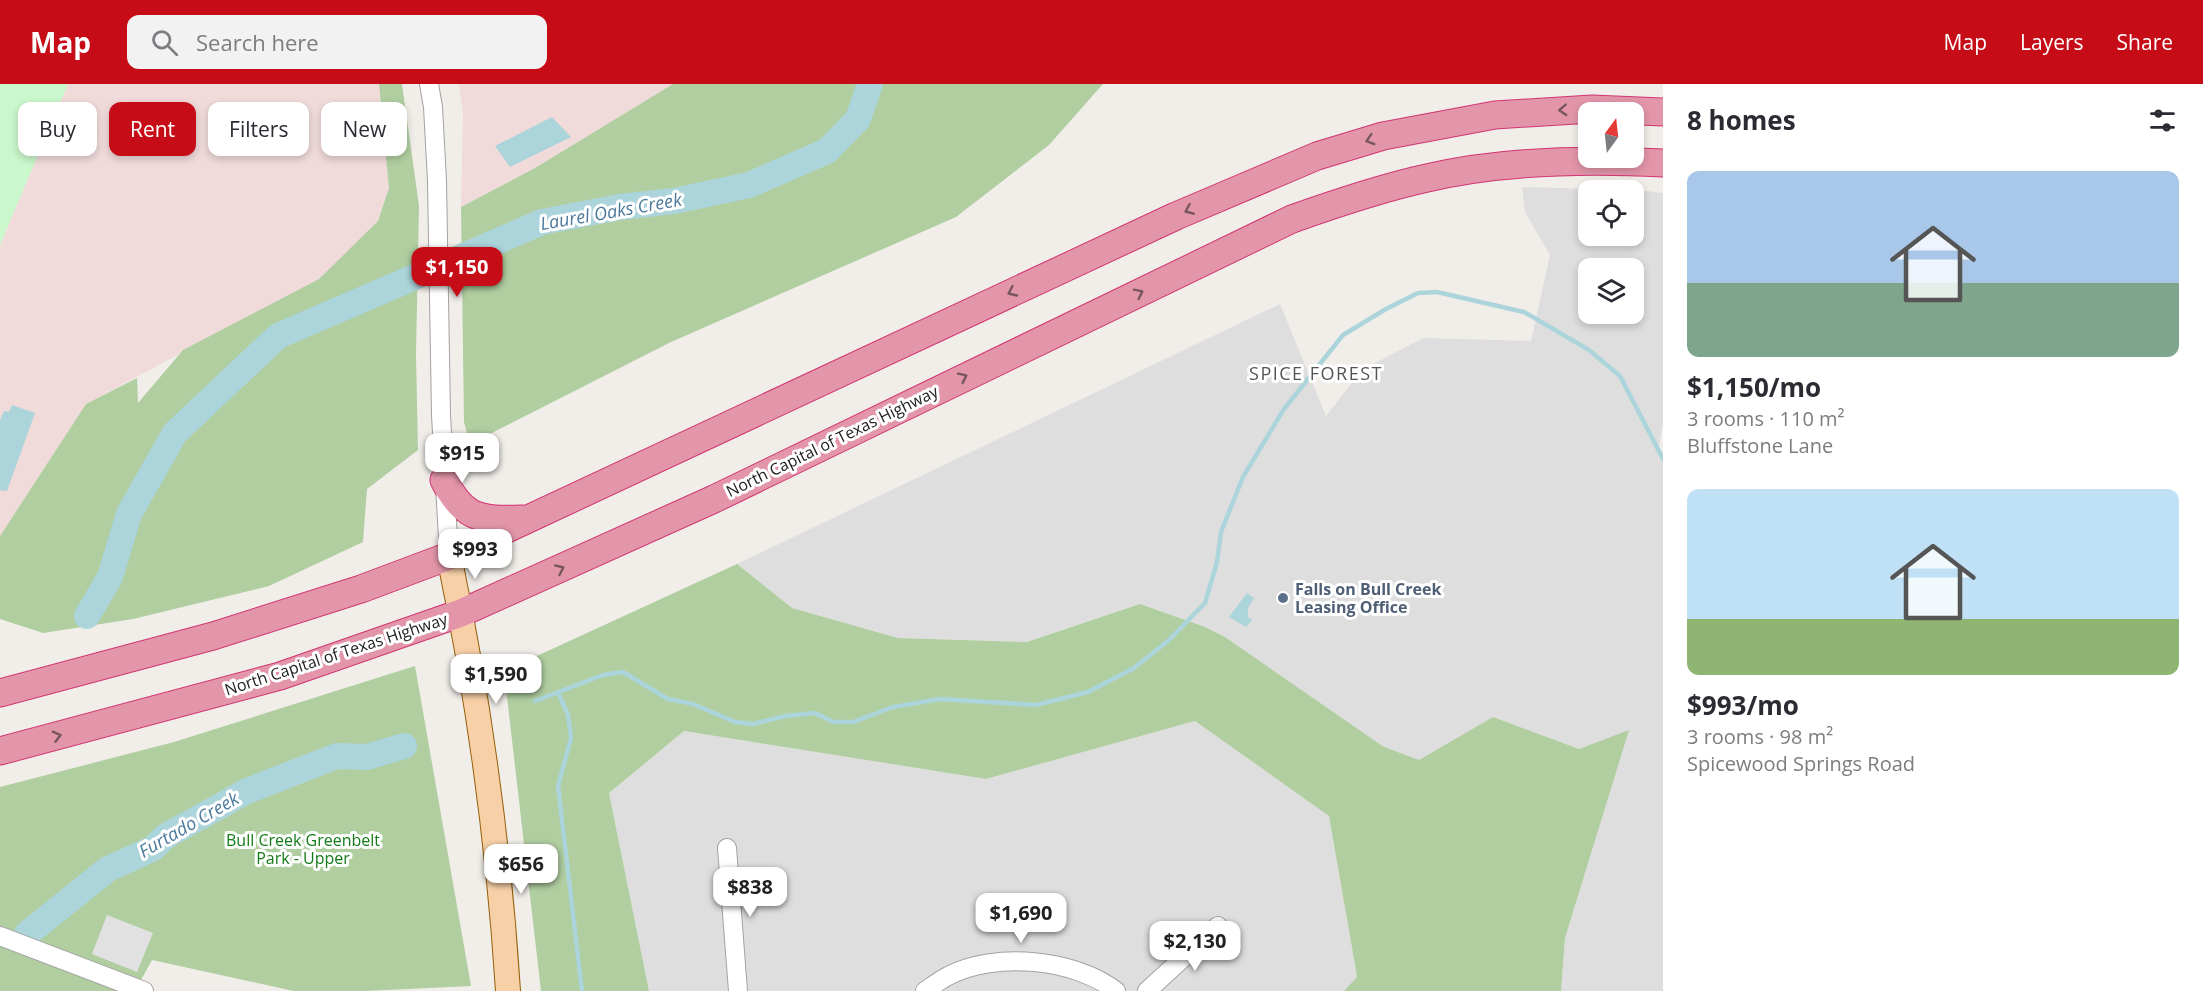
<!DOCTYPE html>
<meta charset="utf-8">
<style>
:root{--surface:#fff;--page:#f2f2f3;--text:#2b2b33;--muted:#7c7c81;--accent:#c60d17}
body{margin:0;font-family:"Open Sans",sans-serif;background:var(--page);color:var(--text);height:100vh;display:flex;flex-direction:column;font-size:22px;white-space:nowrap}
*{box-sizing:border-box;margin:0}
p{font-size:20px;color:var(--muted)}
.icon{flex:none;width:33px;height:33px;fill:none;stroke:currentColor;stroke-width:2;stroke-linecap:round;stroke-linejoin:round}
.map{position:relative;flex:1;overflow:hidden}
.side{display:flex;flex-direction:column;background:var(--surface);width:540px}
.side>*{flex:none}
.hud{position:absolute;left:18px;top:18px;width:570px;height:54px;display:flex;gap:12px}
.needle{width:39px;rotate:15deg}
.controls{position:absolute;left:1578px;top:18px;display:grid;gap:12px}
.controls a{display:grid;place-items:center;width:66px;height:66px;border-radius:12px;background:var(--surface);box-shadow:0 3px 9px #0003;font-size:30px}
.price{position:absolute;translate:-50% -51px;padding:0 14px;border-radius:12px;background:#fff;color:#222;font-size:20px;line-height:39px;filter:drop-shadow(0 2px 3px #0008)}
.price::after{content:'';position:absolute;left:50%;top:36px;width:18px;height:14px;margin-left:-9px;background:inherit;clip-path:polygon(0 0,100% 0,50% 100%)}
.price.current{background:var(--accent);color:#fff}
ul{padding:0;list-style:none}
li{display:grid;align-content:center;gap:12px;height:318px;padding:0 24px}
li span{display:grid;place-items:center;height:186px;border-radius:12px;color:#555}
li>.icon{margin-inline-start:auto}
span .icon{width:108px;height:108px;fill:#fffc;stroke-width:1}
li b{font-size:26px}
h2{display:flex;justify-content:space-between;align-items:center;height:72px;padding:0 24px;font-size:26px}
.pill{padding:0 21px;border-radius:12px;background:var(--surface);box-shadow:0 3px 9px #0003;font-size:21px;line-height:54px}
.pill.current{background:var(--accent);color:#fff}
header{display:flex;align-items:center;gap:36px;box-sizing:border-box;height:84px;padding:0 30px;background:var(--accent);color:#fff}
header strong{font-size:28px}
nav{display:flex;gap:33px;margin-inline-start:auto;font-size:21px}
.search{width:420px;height:54px;background:var(--page);display:flex;align-items:center;gap:15px;box-sizing:border-box;padding:0 21px;border-radius:12px;color:var(--muted);font-size:22px}
main{display:flex;flex:1;min-height:0}
.map>svg:first-child{display:block}
</style>
<header>
<strong>Map</strong>
<div class="search"><svg class="icon" aria-label="search" viewBox="0 0 24 24"><circle cx="10" cy="10" r="6"/><path d="M15 15l6 6"/></svg>Search here</div>
<nav><a>Map</a><a>Layers</a><a>Share</a></nav>
</header>
<main>
<div class="map">
<svg width="1663" height="907" viewBox="0 0 1663 907">
<rect width="100%" height="100%" fill="#f1eee9"/>
<path fill="#dfdedf" fill-rule="evenodd" d="M 1522,103 L 1638,106 L 1663,109 L 1663,338 L 1659,363 L 1663,371 L 1663,907 L 1561,907 L 1565,854 L 1628,647 L 1579,665 L 1493,633 L 1419,677 L 1384,663 L 1225,553 L 1205,543 L 1140,520 L 1027,558 L 898,554 L 792,524 L 737,480 L 1280,220 L 1326,332 L 1362,286 L 1423,254 L 1531,257 L 1550,171 L 1525,128 ZM 1588,106 L 1634,106 L 1634,152 L 1588,152 ZM 1588,184 L 1634,184 L 1634,230 L 1588,230 Z
M 1195,637 L 1329,732 L 1357,894 L 1344,907 L 649,907 L 609,709 L 684,647 L 986,695 Z"/>
<path fill="#f0dada" d="M 68,0 L 379,0 L 389,104 L 378,137 L 319,195 L 86,320 L 0,452 L 0,161 Z
M 459,0 L 673,0 L 535,84 L 461,123 L 463,29 Z"/>
<path fill="#b0cea0" d="M 379,0 L 402,0 L 419,122 L 416,270 L 418,366 L 367,405 L 363,458 L 269,502 L 133,535 L 43,549 L 0,535 L 0,452 L 86,320 L 137,294 L 138,319 L 183,266 L 319,195 L 378,137 L 389,104 Z
M 673,0 L 1103,0 L 1049,61 L 956,133 L 671,258 L 470,360 L 464,338 L 461,123 L 535,84 Z
M 737,480 L 792,524 L 898,554 L 1027,558 L 1140,520 L 1205,543 L 1225,553 L 1384,663 L 1419,676 L 1493,633 L 1579,665 L 1629,646 L 1565,854 L 1561,907 L 1344,907 L 1357,893 L 1329,732 L 1195,637 L 986,695 L 684,647 L 609,709 L 649,907 L 541,907 L 504,587 Z
M 415,582 L 471,902 L 365,907 L 294,907 L 152,876 L 135,907 L 0,907 L 0,703 L 174,658 Z"/>
<path fill="#caf7cb" d="M 0,0 L 68,0 L 0,161 Z"/>
<path fill="#e1e1e1" d="M 107,831 L 153,849 L 137,888 L 92,870 Z"/>
<path fill="#acd4db" d="M 552,33 L 571,53 L 510,83 L 495,62 Z
M 12,321 L 35,329 L 7,407 L 0,406 L 0,336 L 4,327 L 9,328 Z
M 1247,509 L 1254,514 L 1248,524 L 1248,533 L 1252,536 L 1246,543 L 1229,533 Z"/>
<g fill="none" stroke-linecap="round" stroke-linejoin="round">
<path stroke="#acd4db" stroke-width="4.5" d="M 558,608 L 568,631 L 571,654 L 558,702 L 582,907
M 535,617 L 603,591 L 623,588 L 668,615 L 693,620 L 735,638 L 753,640 L 785,632 L 815,629 L 833,638 L 853,638 L 893,623 L 940,615 L 1036,621 L 1088,608 L 1134,584 L 1169,556 L 1205,519 L 1217,478 L 1221,448 L 1243,393 L 1284,325 L 1343,251 L 1386,225 L 1418,209 L 1437,208 L 1524,228 L 1589,266 L 1620,292 L 1663,375"/>
<path stroke="#acd4db" stroke-width="26" d="M 87,532 L 110,493 L 129,430 L 175,349 L 278,252 L 542,138 L 620,123 L 674,117 L 749,101 L 827,67 L 858,35 L 870,0
M 27,850 L 108,785 L 152,765 L 166,752 L 247,707 L 337,672 L 367,673 L 404,662"/>
<g stroke="#a2a2a2" stroke-width="20">
<path id="minor" d="M 429,0 L 433,23 L 437,97 L 441,331 L 449,472
M 727,764 L 738,907
M 0,852 L 144,907
M 925,907 C 933,902 940,896 948,892 C 995,867 1075,875 1116,907
M 1147,907 L 1218,842"/>
</g>
<g stroke="#955f0a" stroke-width="26">
<path id="major" d="M 449,472 C 478,612 499,764 508,907"/>
</g>
<g stroke="#d13473" stroke-width="29">
<path id="highway" d="M 444,396 C 463,434 480,437 522,435
M 0,609 L 213,552 L 361,505 L 449,472 L 1176,132 L 1317,72 L 1383,52 L 1495,31 L 1592,25 L 1663,28
M 0,667 L 280,592 L 461,529 L 714,415 L 1292,135 C 1337,119 1381,104 1427,94 C 1503,76 1585,75 1663,79"/>
</g>
<use href="#minor" stroke="#fff" stroke-width="18"/>
<use href="#major" stroke="#f7d0a8" stroke-width="24"/>
<use href="#highway" stroke="#e396a9" stroke-width="27"/>
</g>
<defs><path id="oneway-chevron" d="M-2-3.5L2.5 0L-2 3.5" fill="none" stroke-width="1.6" stroke-linecap="round" stroke-linejoin="round" transform="scale(1.5)"/></defs>
<g stroke="#78565e">
<use href="#oneway-chevron" transform="translate(1563 26) rotate(177)"/>
<use href="#oneway-chevron" transform="translate(1370 56) rotate(163)"/>
<use href="#oneway-chevron" transform="translate(1189 126) rotate(157)"/>
<use href="#oneway-chevron" transform="translate(1012 208) rotate(155)"/>
<use href="#oneway-chevron" transform="translate(1139 209) rotate(-26)"/>
<use href="#oneway-chevron" transform="translate(963 293) rotate(-26)"/>
<use href="#oneway-chevron" transform="translate(560 485) rotate(-24)"/>
<use href="#oneway-chevron" transform="translate(57 652) rotate(-15)"/>
</g>
<circle fill="#5c6f8a" stroke="#fff" stroke-width="2" cx="1283" cy="514" r="6"/>
<g text-anchor="middle" stroke-width="6" stroke-linejoin="round" paint-order="stroke">
<g font-size="16" fill="#212121" stroke="#fff">
<text transform="translate(832 357) rotate(-26)" y="6">North Capital of Texas Highway</text>
<text transform="translate(336 570) rotate(-18)" y="6">North Capital of Texas Highway</text>
</g>
<g font-size="16" font-weight="bold" fill="#4e5e75" stroke="#fff" text-anchor="start">
<text x="1295" y="511">Falls on Bull Creek<tspan x="1295" dy="18">Leasing Office</tspan></text>
</g>
<g font-size="16" fill="#137c16" stroke="#fff">
<text x="303" y="762">Bull Creek Greenbelt<tspan x="303" dy="18">Park - Upper</tspan></text>
</g>
<g font-size="18" font-style="italic" fill="#4c799c" stroke="#fff">
<text transform="translate(611 128) rotate(-10)" y="6">Laurel Oaks Creek</text>
<text transform="translate(189 741) rotate(-30)" y="6">Furtado Creek</text>
</g>
<g font-size="18" letter-spacing="1.5" fill="#545454" stroke="#fff">
<text x="1316" y="296">SPICE FOREST</text>
</g>
</g>
</svg>
<div class="controls">
<a><svg class="needle" viewBox="-14 -14 28 28"><path d="M0-13l5 13h-10z" fill="#e53935"/><path d="M0 13l5-13h-10z" fill="#7c7c81"/></svg></a>
<a><svg class="icon" aria-label="locate" viewBox="0 0 24 24"><circle cx="12" cy="12" r="6"/><path d="M12 2v4M12 18v4M2 12h4M18 12h4"/></svg></a>
<a><svg class="icon" aria-label="layers" viewBox="0 0 24 24"><path d="M12 4l9 5-9 5-9-5zM3 14l9 5 9-5"/></svg></a>
</div>
<b class="price current" style="left:457px;top:214px">$1,150</b>
<b class="price" style="left:462px;top:400px">$915</b>
<b class="price" style="left:475px;top:496px">$993</b>
<b class="price" style="left:496px;top:621px">$1,590</b>
<b class="price" style="left:521px;top:811px">$656</b>
<b class="price" style="left:750px;top:834px">$838</b>
<b class="price" style="left:1021px;top:860px">$1,690</b>
<b class="price" style="left:1195px;top:888px">$2,130</b>
<div class="hud">
<a class="pill">Buy</a>
<a class="pill current">Rent</a>
<a class="pill">Filters</a>
<a class="pill">New</a>
</div>
</div>
<section class="side">
<h2>8 homes<svg class="icon" aria-label="filters" viewBox="0 0 24 24"><path d="M4 7h16M4 17h16"/><circle cx="9" cy="7" r="2"/><circle cx="15" cy="17" r="2"/></svg></h2>
<ul>
<li><span style="background:linear-gradient(#a9c7e8 60%,#7fa58c 0)"><svg class="icon" aria-label="home" viewBox="0 0 24 24"><path d="M3 11l9-7 9 7M6 9v11h12V9"/></svg></span><div><b>$1,150/mo</b><p>3 rooms · 110 m²</p><p>Bluffstone Lane</p></div></li>
<li><span style="background:linear-gradient(#bfe0f5 70%,#8fb573 0)"><svg class="icon" aria-label="home" viewBox="0 0 24 24"><path d="M3 11l9-7 9 7M6 9v11h12V9"/></svg></span><div><b>$993/mo</b><p>3 rooms · 98 m²</p><p>Spicewood Springs Road</p></div></li>
</ul>
</section>
</main>
